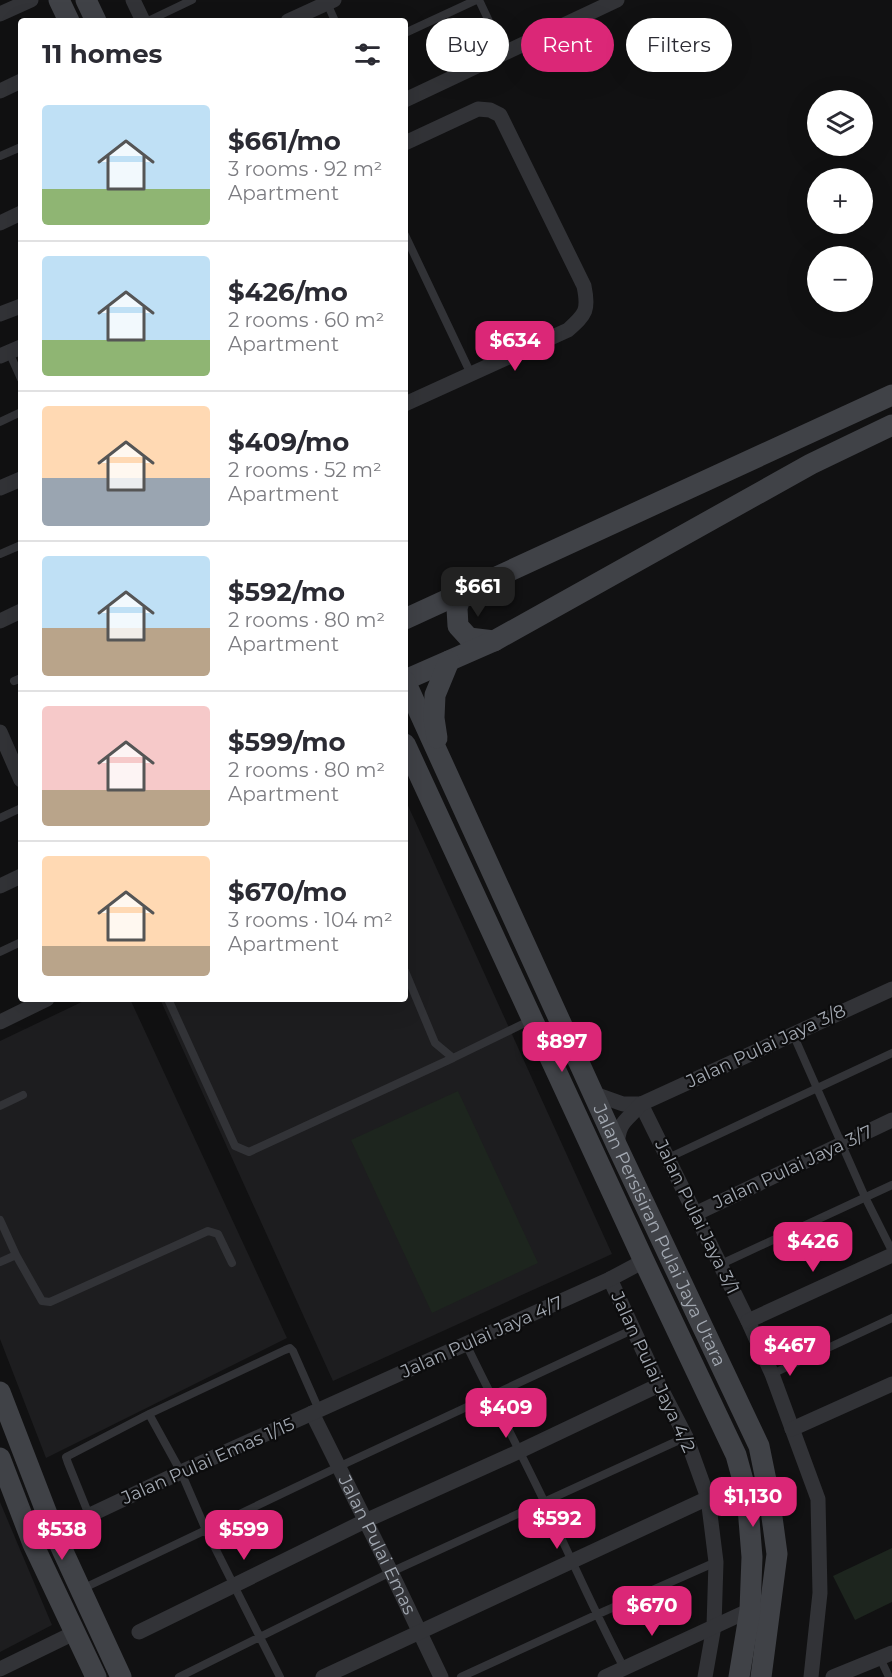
<!DOCTYPE html>
<meta charset="utf-8">
<style>
:root{--surface:#fff;--page:#f7f7f7;--text:#2b2b33;--muted:#7c7c81;--line:#e1e1e2;--accent:#db2777}
body{margin:0;font-family:Montserrat,sans-serif;background:var(--page);color:var(--text);height:100vh;display:flex;flex-direction:column;font-size:22px;white-space:nowrap}
*{box-sizing:border-box;margin:0}
p{font-size:20px;color:var(--muted)}
.icon{flex:none;width:33px;height:33px;fill:none;stroke:currentColor;stroke-width:2;stroke-linecap:round;stroke-linejoin:round}
.map{position:relative;flex:1;overflow:hidden}
.sheet{position:absolute;left:18px;top:18px;width:390px;height:984px;display:flex;flex-direction:column;background:var(--surface);border-radius:6px;box-shadow:0 6px 24px #0002}
.sheet>*{flex:none}
.guide{position:absolute;left:426px;top:18px;width:375px;height:54px;display:flex;gap:12px}
.tools{position:absolute;left:807px;top:90px;display:grid;gap:12px}
.tools a{display:grid;place-items:center;width:66px;height:66px;border-radius:50%;background:var(--surface);box-shadow:0 6px 24px #0002;font-size:30px}
.price{position:absolute;translate:-50% -51px;padding:0 14px;border-radius:12px;background:var(--accent);color:#fff;font-size:20px;line-height:39px;filter:drop-shadow(0 2px 3px #0008)}
.price::after{content:'';position:absolute;left:50%;top:36px;width:18px;height:14px;margin-left:-9px;background:inherit;clip-path:polygon(0 0,100% 0,50% 100%)}
.price.active{background:#222;color:#fff}
ul{padding:0;list-style:none}
li{display:flex;align-items:center;gap:18px;height:150px;padding:0 24px}
li+li{border-top:2px solid var(--line)}
li span{display:grid;place-items:center;flex:none;width:168px;height:120px;border-radius:6px;color:#555}
li>.icon{margin-inline-start:auto}
span .icon{width:72px;height:72px;fill:#fffc;stroke-width:1}
li b{font-size:26px}
h2{display:flex;justify-content:space-between;align-items:center;height:72px;padding:0 24px;font-size:26px}
.chip{padding:0 21px;border-radius:27px;background:var(--surface);box-shadow:0 6px 24px #0002;font-size:21px;line-height:54px}
.chip.active{background:var(--accent);color:#fff}
.map>svg:first-child{display:block}
</style>
<div class="map">
<svg width="892" height="1677" viewBox="0 0 892 1677">
<rect width="100%" height="100%" fill="#111112"/>
<path fill="#1d1d1f" d="M 405,799 L 612,1254 L 333,1381 L 160,999 L 405,999 Z
M 88,999 L 130,999 L 287,1338 L 46,1458 L 0,1339 L 0,1041 Z
M 0,1502 L 52,1625 L 0,1652 Z"/>
<path fill="#1d251e" d="M 458,1091 L 538,1263 L 432,1313 L 351,1140 Z
M 892,1548 L 892,1602 L 855,1620 L 833,1576 Z"/>
<g fill="none" stroke-linecap="round" stroke-linejoin="round">
<path stroke="#323337" stroke-width="8" d="M 479,0 L 504,53
M 327,3 L 335,21
M 148,21 L 192,0
M 405,33 L 476,0
M 0,156 L 21,147
M 405,235 L 471,374
M 9,352 L 21,379
M 0,422 L 21,412
M 0,554 L 21,545
M 14,681 L 21,678
M 0,818 L 21,808
M 0,952 L 21,942
M 405,971 L 435,1043 L 453,1058 L 531,1020
M 168,999 L 235,1146 L 249,1152 L 453,1058
M 793,1034 L 865,1197 L 892,1251
M 0,1106 L 23,1095
M 668,1158 L 892,1053
M 0,1220 L 16,1255
M 0,1262 L 16,1255 L 42,1301 L 50,1302 L 208,1231 L 218,1234 L 232,1263
M 719,1265 L 892,1185
M 466,1344 C 491,1396 518,1447 543,1499 C 570,1556 595,1613 624,1668
M 772,1374 L 892,1318
M 149,1414 L 181,1472 L 206,1530 L 280,1677
M 89,1515 L 68,1463 L 66,1457 L 70,1455 L 149,1414 L 285,1350 L 290,1348 L 293,1351 L 319,1410
M 82,1589 L 338,1467 L 634,1329
M 880,1658 L 889,1677
M 179,1677 L 391,1572 L 686,1437
M 461,1677 L 596,1615 L 716,1562"/>
<g stroke="#323337" stroke-width="15">
<path d="M 133,0 L 143,21"/>
<path d="M 0,14 L 31,0"/>
<path d="M 288,21 L 334,0"/>
<path d="M 0,91 L 21,81"/>
<path d="M 405,100 L 617,0"/>
<path d="M 405,143 L 478,109 L 490,110 L 500,115 L 584,286 C 589,310 586,314 568,330 L 405,404"/>
<path d="M 0,223 L 21,213"/>
<path d="M 0,314 L 21,306"/>
<path d="M 0,356 L 21,347"/>
<path d="M 0,488 L 21,479"/>
<path d="M 0,621 L 21,611"/>
<path d="M 0,732 L 21,780"/>
<path d="M 0,886 L 21,876"/>
<path d="M 0,1022 L 47,999"/>
<path d="M 592,1093 L 623,1104 L 641,1104"/>
<path d="M 641,1104 L 748,1321 L 772,1374 L 818,1499 L 820,1593 L 811,1677"/>
<path d="M 617,1146 C 619,1120 626,1122 641,1104 L 892,989"/>
<path d="M 695,1214 L 892,1120"/>
<path d="M 610,1279 L 659,1385 L 686,1437 L 708,1498 L 716,1562 L 714,1626 L 705,1677"/>
<path d="M 748,1321 L 892,1255"/>
<path id="s1" d="M 312,1413 L 391,1572 L 441,1677"/>
<path d="M 792,1429 L 892,1384"/>
<path d="M 33,1544 L 54,1532 L 181,1472 L 610,1279 L 644,1261"/>
<path d="M 139,1632 L 365,1521 L 520,1451 L 659,1385"/>
<path d="M 0,1669 L 74,1633"/>
<path d="M 323,1677 L 708,1498"/>
<path d="M 605,1677 L 750,1610 L 758,1610"/>
<path d="M 833,1677 L 892,1653"/>
</g>
<g stroke="#404247" stroke-width="21">
<path d="M 59,0 L 69,21"/>
<path d="M 86,0 L 96,21"/>
<path d="M 462,593 L 457,608 L 458,626 L 469,638 L 494,641"/>
<path d="M 405,619 L 892,395"/>
<path d="M 405,680 L 494,641 L 811,464 L 892,425"/>
<path id="s2" d="M 405,681 L 617,1146 L 759,1446 L 769,1495 L 777,1554 L 761,1677"/>
<path d="M 437,738 L 434,718 L 435,695 L 449,661"/>
<path d="M 405,744 L 644,1261 L 736,1455 L 747,1495 L 752,1557 L 750,1610 L 739,1677"/>
<path d="M 0,1392 L 54,1532 L 121,1677"/>
<path d="M 0,1458 L 33,1544 L 96,1677"/>
</g>
</g>
<g text-anchor="middle" stroke-width="4.5" stroke-linejoin="round" paint-order="stroke">
<g font-size="18" fill="#a3a9b2" stroke="#0c0c0d">
<text transform="translate(766 1046) rotate(-25)" y="6">Jalan Pulai Jaya 3/8</text>
<text transform="translate(793 1167) rotate(-25)" y="6">Jalan Pulai Jaya 3/7</text>
<text transform="translate(697 1217) rotate(64)" y="6">Jalan Pulai Jaya 3/1</text>
<text dy="6" stroke="none"><textPath href="#s2" startOffset="610">Jalan Persisiran Pulai Jaya Utara</textPath></text>
<text transform="translate(482 1337) rotate(-24)" y="6">Jalan Pulai Jaya 4/7</text>
<text transform="translate(653 1372) rotate(65)" y="6">Jalan Pulai Jaya 4/2</text>
<text transform="translate(208 1461) rotate(-24)" y="6">Jalan Pulai Emas 1/15</text>
<text dy="6" stroke="none"><textPath href="#s1" startOffset="147">Jalan Pulai Emas</textPath></text>
</g>
</g>
</svg>
<div class="tools">
<a><svg class="icon" aria-label="layers" viewBox="0 0 24 24"><path d="M12 4l9 5-9 5-9-5zM3 14l9 5 9-5"/></svg></a>
<a>+</a>
<a>−</a>
</div>
<b class="price" style="left:515px;top:372px">$634</b>
<b class="price active" style="left:478px;top:618px">$661</b>
<b class="price" style="left:562px;top:1073px">$897</b>
<b class="price" style="left:813px;top:1273px">$426</b>
<b class="price" style="left:790px;top:1377px">$467</b>
<b class="price" style="left:506px;top:1439px">$409</b>
<b class="price" style="left:753px;top:1528px">$1,130</b>
<b class="price" style="left:557px;top:1550px">$592</b>
<b class="price" style="left:62px;top:1561px">$538</b>
<b class="price" style="left:244px;top:1561px">$599</b>
<b class="price" style="left:652px;top:1637px">$670</b>
<div class="guide">
<a class="chip">Buy</a>
<a class="chip active">Rent</a>
<a class="chip">Filters</a>
</div>
<section class="sheet">
<h2>11 homes<svg class="icon" aria-label="filters" viewBox="0 0 24 24"><path d="M4 7h16M4 17h16"/><circle cx="9" cy="7" r="2"/><circle cx="15" cy="17" r="2"/></svg></h2>
<ul>
<li><span style="background:linear-gradient(#bfe0f5 70%,#8fb573 0)"><svg class="icon" aria-label="home" viewBox="0 0 24 24"><path d="M3 11l9-7 9 7M6 9v11h12V9"/></svg></span><div><b>$661/mo</b><p>3 rooms · 92 m²</p><p>Apartment</p></div></li>
<li><span style="background:linear-gradient(#bfe0f5 70%,#8fb573 0)"><svg class="icon" aria-label="home" viewBox="0 0 24 24"><path d="M3 11l9-7 9 7M6 9v11h12V9"/></svg></span><div><b>$426/mo</b><p>2 rooms · 60 m²</p><p>Apartment</p></div></li>
<li><span style="background:linear-gradient(#ffd9b3 60%,#9aa5b1 0)"><svg class="icon" aria-label="home" viewBox="0 0 24 24"><path d="M3 11l9-7 9 7M6 9v11h12V9"/></svg></span><div><b>$409/mo</b><p>2 rooms · 52 m²</p><p>Apartment</p></div></li>
<li><span style="background:linear-gradient(#bfe0f5 60%,#b9a48a 0)"><svg class="icon" aria-label="home" viewBox="0 0 24 24"><path d="M3 11l9-7 9 7M6 9v11h12V9"/></svg></span><div><b>$592/mo</b><p>2 rooms · 80 m²</p><p>Apartment</p></div></li>
<li><span style="background:linear-gradient(#f6c9c9 70%,#b9a48a 0)"><svg class="icon" aria-label="home" viewBox="0 0 24 24"><path d="M3 11l9-7 9 7M6 9v11h12V9"/></svg></span><div><b>$599/mo</b><p>2 rooms · 80 m²</p><p>Apartment</p></div></li>
<li><span style="background:linear-gradient(#ffd9b3 75%,#b9a48a 0)"><svg class="icon" aria-label="home" viewBox="0 0 24 24"><path d="M3 11l9-7 9 7M6 9v11h12V9"/></svg></span><div><b>$670/mo</b><p>3 rooms · 104 m²</p><p>Apartment</p></div></li>
</ul>
</section>
</div>
